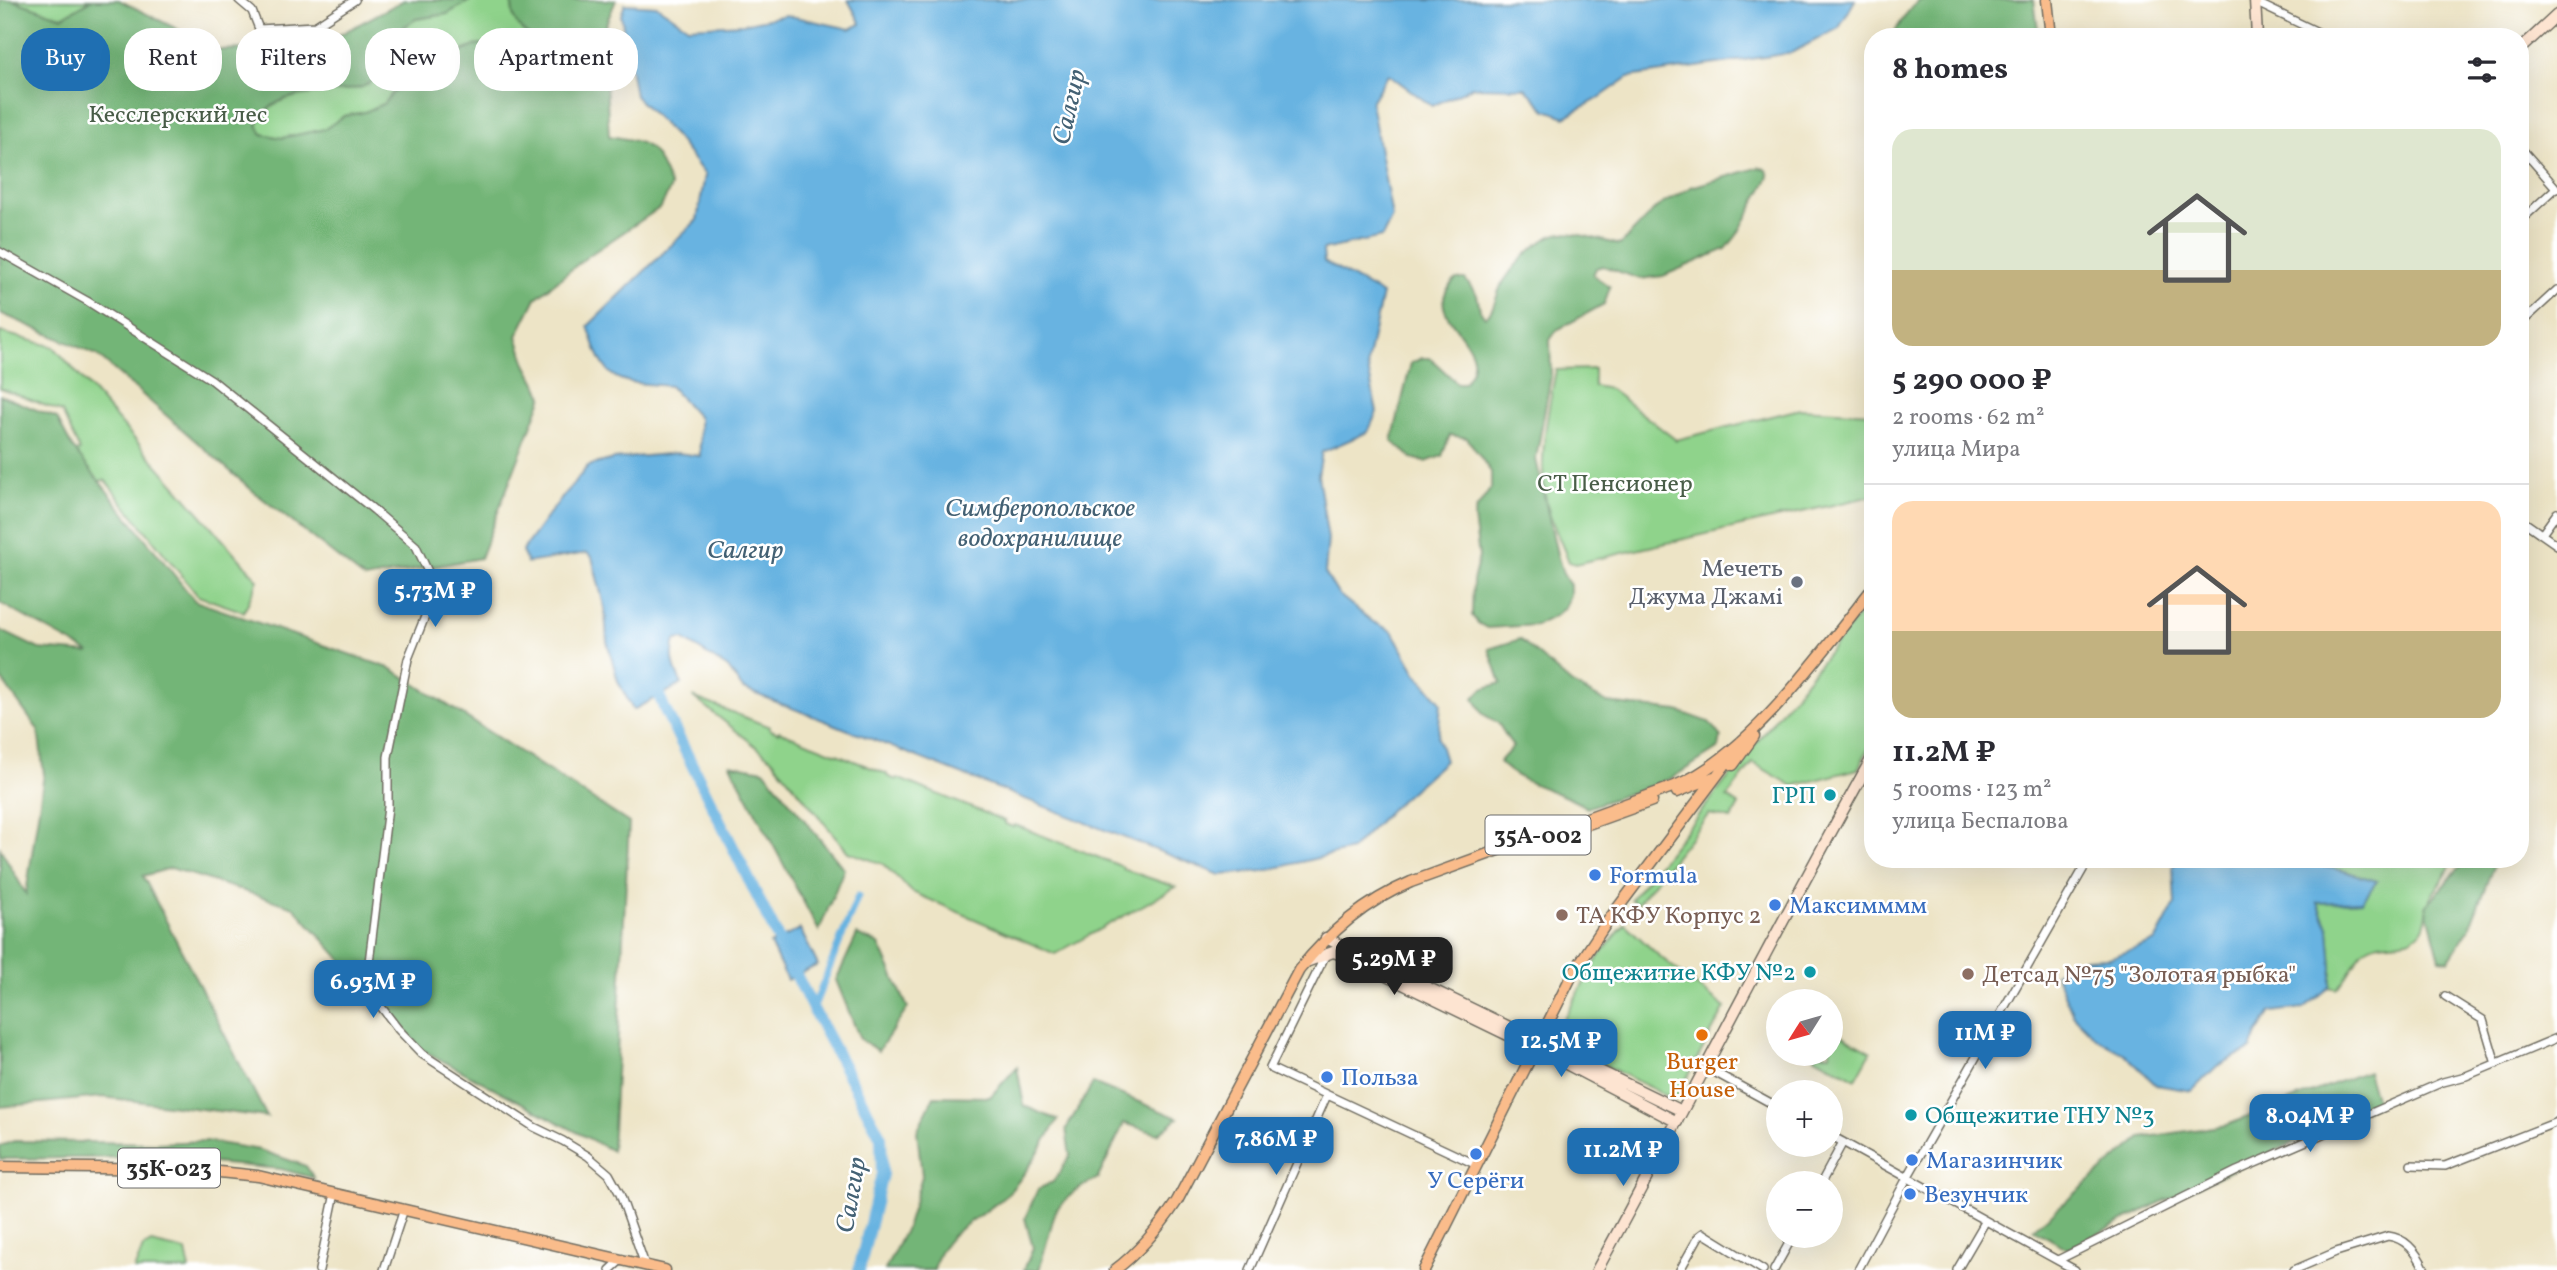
<!DOCTYPE html>
<meta charset="utf-8">
<style>
:root{--surface:#fff;--page:#f2f2f3;--text:#2b2b33;--muted:#7c7c81;--line:#e1e1e2;--accent:#1f6fb2}
body{margin:0;font-family:Vollkorn,serif;background:var(--page);color:var(--text);height:100vh;display:flex;flex-direction:column;font-size:26px;white-space:nowrap}
*{box-sizing:border-box;margin:0}
p{font-size:23px;color:var(--muted)}
.icon{flex:none;width:38px;height:38px;fill:none;stroke:currentColor;stroke-width:2;stroke-linecap:round;stroke-linejoin:round}
.map{position:relative;flex:1;overflow:hidden}
.sheet{position:absolute;left:1864px;top:28px;width:665px;height:840px;display:flex;flex-direction:column;background:var(--surface);border-radius:28px;box-shadow:0 7px 28px #0002}
.sheet>*{flex:none}
.guide{position:absolute;left:21px;top:28px;width:665px;height:63px;display:flex;gap:14px}
.needle{width:46px;rotate:233deg}
.fabs{position:absolute;left:1766px;top:989px;display:grid;gap:14px}
.fabs a{display:grid;place-items:center;width:77px;height:77px;border-radius:50%;background:var(--surface);box-shadow:0 7px 28px #0002;font-size:35px}
.price{position:absolute;translate:-50% -60px;padding:0 16px;border-radius:14px;background:var(--accent);color:#fff;font-size:23px;line-height:46px;filter:drop-shadow(0 2px 4px #0008)}
.price::after{content:'';position:absolute;left:50%;top:42px;width:21px;height:16px;margin-left:-10px;background:inherit;clip-path:polygon(0 0,100% 0,50% 100%)}
.price.current{background:#222;color:#fff}
ul{padding:0;list-style:none}
li{display:grid;align-content:center;gap:14px;height:371px;padding:0 28px}
li+li{border-top:2px solid var(--line)}
li span{display:grid;place-items:center;height:217px;border-radius:21px;color:#555}
li>.icon{margin-inline-start:auto}
span .icon{width:126px;height:126px;fill:#fffc;stroke-width:1}
li b{font-size:30px}
h2{display:flex;justify-content:space-between;align-items:center;height:84px;padding:0 28px;font-size:30px}
.chip{padding:0 24px;border-radius:28px;background:var(--surface);box-shadow:0 7px 28px #0002;font-size:24px;line-height:63px}
.chip.current{background:var(--accent);color:#fff}
.map>svg:first-child{display:block}
</style>
<div class="map">
<svg width="2557" height="1270" viewBox="0 0 2557 1270">
<rect width="100%" height="100%" fill="#fff"/>
<filter id="ink" filterUnits="userSpaceOnUse"><feTurbulence type="fractalNoise" baseFrequency=".0143" numOctaves="2"/><feDisplacementMap in="SourceGraphic" scale="14" xChannelSelector="R" yChannelSelector="G"/><feConvolveMatrix kernelMatrix="1 2 1 2 8 2 1 2 1" color-interpolation-filters="sRGB"/></filter>
<filter id="wash" filterUnits="userSpaceOnUse"><feTurbulence type="fractalNoise" baseFrequency=".00686" numOctaves="4" result="noise"/><feDisplacementMap in="SourceGraphic" scale="28" xChannelSelector="R" yChannelSelector="G"/><feGaussianBlur stdDeviation="1.57" result="paint"/><feColorMatrix in="noise" values="0 0 0 0 0 0 0 0 0 0 0 0 0 0 0 0 0 1.4 0 .05"/><feComposite in="paint" operator="in"/></filter>
<g filter="url(#wash)">
<rect width="100%" height="100%" fill="#ede4c6"/>
<path fill="#8fd38b" stroke="#5d7f5b" stroke-width="2" d="M 12,0 L 87,0 L 89,1 L 62,17 Z
M 471,0 L 511,0 L 514,19 L 547,41 L 539,47 L 518,51 L 480,44 L 458,53 L 400,86 L 384,104 L 365,112 L 344,116 L 325,129 L 282,138 L 262,134 L 257,126 C 275,84 326,98 362,86 C 370,84 378,76 385,71 L 392,35 L 416,19 L 447,14 Z
M 0,332 L 54,347 L 258,580 L 244,612 L 198,596 L 105,480 L 0,492 L 0,464 L 80,451 L 62,412 L 0,388 Z
M 1594,369 L 1594,386 L 1610,389 L 1676,440 L 1800,409 L 1872,413 L 1872,496 L 1575,564 L 1569,562 C 1563,547 1556,532 1550,516 C 1535,470 1547,416 1556,370 Z
M 1872,598 L 1872,742 L 1858,769 L 1793,786 L 1753,763 L 1727,797 L 1739,805 L 1731,819 L 1709,814 L 1637,904 L 1631,899 Z
M 693,697 L 770,727 L 769,729 L 778,733 L 779,731 L 887,774 L 887,776 L 896,780 L 897,778 L 1005,821 L 1005,824 L 1013,827 L 1015,825 L 1123,867 L 1123,869 L 1176,887 L 1055,954 L 912,892 L 883,864 L 848,852 L 772,759 Z
M 2291,859 L 2451,859 C 2450,874 2438,884 2431,897 C 2426,906 2428,919 2423,928 C 2421,933 2416,936 2411,939 C 2397,944 2376,939 2364,950 C 2353,961 2349,979 2336,989 L 2330,987 L 2332,968 L 2329,929 L 2318,903 L 2362,901 L 2377,881 L 2344,871 Z
M 1625,924 L 1658,955 L 1725,1008 L 1675,1100 L 1552,1039 L 1599,956 Z
M 1831,1029 L 1871,1052 L 1856,1079 L 1815,1057 L 1817,1054 L 1830,1054 Z
M 151,1243 L 186,1251 L 190,1270 L 134,1270 L 143,1248 Z"/>
<path fill="#73b577" stroke="#4f7051" stroke-width="2" d="M 0,0 L 12,0 L 62,17 L 88,2 L 87,0 L 119,0 L 219,50 L 317,47 L 404,0 L 471,0 L 447,14 L 416,19 L 392,35 L 385,71 C 378,76 370,84 362,87 C 326,98 276,84 257,125 L 262,134 L 282,138 L 325,129 L 344,116 L 365,112 L 383,104 L 399,86 L 458,53 L 480,44 L 518,51 L 539,47 L 546,41 C 534,41 518,30 514,18 C 512,12 513,6 511,0 L 616,0 L 603,31 L 609,136 C 655,143 652,146 671,187 L 661,207 L 588,256 L 536,298 L 517,336 L 526,364 L 543,396 L 480,558 L 365,579 L 253,491 L 97,355 L 0,313 Z
M 1920,0 L 2034,0 L 2039,37 L 1891,37 L 1910,9 Z
M 1760,167 L 1767,170 L 1769,177 L 1737,235 L 1726,249 L 1663,276 L 1640,279 L 1603,266 L 1596,268 L 1593,275 L 1610,287 L 1604,304 L 1557,330 L 1550,340 L 1551,376 L 1536,459 L 1557,554 L 1563,574 L 1570,585 L 1570,595 L 1564,608 L 1555,616 L 1537,625 L 1487,628 L 1478,623 L 1472,616 L 1473,581 L 1479,557 L 1474,518 L 1476,510 L 1491,488 L 1491,472 L 1467,438 L 1450,435 L 1442,456 L 1426,462 L 1412,458 L 1392,441 L 1411,363 L 1422,358 L 1430,358 L 1457,383 L 1464,383 C 1501,341 1412,319 1456,279 L 1465,279 L 1477,295 L 1480,310 L 1485,317 C 1494,311 1496,297 1500,288 C 1510,269 1543,231 1566,233 C 1585,234 1602,241 1620,245 L 1657,207 L 1691,187 Z
M 0,395 L 57,418 L 72,447 L 195,601 L 392,669 L 629,823 L 612,1151 L 422,1050 L 294,907 L 171,868 L 143,876 L 267,1117 L 102,1097 L 0,1107 L 0,848 L 26,894 L 44,774 L 38,730 L 0,677 L 0,630 L 39,649 L 90,653 L 0,603 Z
M 1520,639 L 1572,684 L 1607,703 L 1678,711 L 1709,722 L 1721,737 L 1719,748 L 1670,779 L 1587,808 C 1559,789 1523,787 1499,762 L 1513,747 L 1498,723 L 1483,714 L 1474,698 L 1482,689 L 1501,683 L 1489,649 Z
M 730,764 L 764,770 L 844,869 L 819,931 Z
M 2472,859 L 2496,859 L 2469,929 L 2449,960 L 2440,959 L 2426,906 L 2457,870 Z
M 857,935 L 879,944 L 908,1008 L 878,1051 L 860,1039 L 836,980 Z
M 1017,1067 L 1024,1106 L 1058,1120 C 1043,1143 1030,1169 1012,1189 C 986,1219 942,1226 934,1270 L 885,1270 L 907,1226 L 922,1176 L 917,1131 L 934,1096 L 990,1097 Z
M 2367,1071 L 2377,1105 L 2153,1206 L 2068,1249 L 2033,1229 L 2141,1138 L 2227,1125 Z
M 1093,1083 L 1178,1118 L 1158,1134 L 1124,1123 L 1098,1178 L 1075,1191 L 1056,1209 L 1039,1270 L 1024,1270 L 1033,1248 L 1025,1218 L 1038,1189 L 1053,1182 L 1070,1156 L 1066,1129 Z
M 14,1141 L 156,1143 L 206,1141 L 260,1150 L 306,1166 L 314,1178 L 281,1169 L 144,1157 L 0,1159 L 0,1146 Z"/>
<path fill="#68b3e1" stroke="#4a6f86" stroke-width="2" d="M 848,0 L 1855,0 L 1839,28 L 1791,53 L 1629,77 L 1596,100 L 1565,117 L 1546,110 L 1525,88 L 1472,87 L 1432,106 L 1388,74 L 1371,102 L 1392,217 L 1382,237 L 1323,250 L 1324,262 L 1382,294 L 1367,364 L 1377,412 L 1368,432 L 1322,452 L 1318,475 L 1328,539 L 1325,573 L 1338,594 L 1373,622 L 1392,631 L 1416,673 L 1441,702 L 1438,738 L 1445,761 L 1392,808 L 1351,850 L 1263,871 L 1220,875 L 743,689 L 728,668 L 683,639 L 675,640 C 670,657 674,669 682,684 L 633,710 L 618,681 L 607,641 L 605,610 L 592,557 L 587,553 L 527,563 L 522,551 L 548,515 L 588,466 L 614,459 L 678,453 L 700,456 L 699,418 L 670,386 C 612,381 607,385 588,326 L 697,220 L 705,175 L 675,136 L 635,96 L 621,15 L 625,4 L 657,6 L 688,27 L 743,24 L 786,15 L 850,29 L 861,24 Z
M 2179,859 L 2291,859 L 2344,871 L 2377,881 L 2362,901 L 2318,903 L 2329,929 L 2332,968 L 2330,987 L 2304,1008 L 2271,1012 L 2257,1034 L 2251,1049 L 2217,1066 L 2192,1091 L 2156,1085 L 2125,1054 L 2097,1039 L 2073,1015 L 2055,973 L 2084,959 L 2109,958 L 2155,942 L 2175,904 L 2173,867 Z
M 800,929 L 818,965 L 787,980 L 770,944 Z"/>
<g fill="none" stroke-linecap="round" stroke-linejoin="round">
<path stroke="#68b3e1" stroke-width="7" d="M 813,1009 L 858,896"/>
<path stroke="#68b3e1" stroke-width="12" d="M 654,683 L 665,710 L 813,1009 L 881,1137 L 882,1174 L 859,1270"/>
</g>
</g>
<g filter="url(#ink)">
<g fill="none" stroke-linecap="round" stroke-linejoin="round">
<g stroke="#6f6c61" stroke-width="10">
<path id="street" d="M 239,0 L 252,11 L 259,29 L 315,26 L 355,0
M 2255,2 L 2328,37
M 2520,147 L 2557,189
M 2520,221 L 2556,188
M 0,252 L 87,301 L 212,380 L 374,510 L 416,546 L 436,589 L 408,659 L 388,757 L 388,807 L 366,987 L 398,1029 L 422,1054 L 534,1127 L 563,1141 L 588,1156 L 609,1174 L 620,1194 L 645,1265
M 2520,324 L 2557,290
M 2520,519 L 2557,545
M 2542,534 L 2557,513
M 1325,956 L 1270,1068 L 1477,1165
M 2445,996 L 2483,1020 L 2496,1064
M 1707,1068 L 1778,1107
M 1830,1135 L 2075,1270
M 2411,1165 L 2445,1166 L 2557,1122
M 1821,1183 L 1843,1142
M 2058,1260 L 2237,1171 L 2443,1082 L 2466,1076 L 2557,1038
M 319,1270 L 335,1193
M 384,1270 L 404,1209
M 610,1270 L 621,1260
M 1250,1270 L 1327,1095
M 1680,1270 L 1699,1236 L 1703,1233 L 1763,1270
M 1774,1270 L 1793,1236
M 1858,1270 L 1907,1178 L 2089,859
M 1957,1270 L 1985,1222
M 2294,1270 L 2336,1252 L 2388,1236 C 2406,1238 2418,1254 2425,1270"/>
</g>
<g stroke="#6f6c61" stroke-width="13">
<path id="secondary" d="M 2255,0 L 2257,37
M 2520,49 L 2557,15
M 1326,938 L 1682,1111
M 1306,962 L 1333,952 L 1343,955 L 1553,1057 L 1677,1122
M 1597,1270 C 1690,1100 1777,927 1872,758"/>
</g>
<g stroke="#6f6c61" stroke-width="13">
<path id="primary" d="M 2047,0 L 2051,37
M 1733,765 L 1754,736
M 1677,792 L 1714,777
M 1552,837 L 1652,801
M 0,1167 L 190,1169 L 258,1176 L 665,1270
M 1115,1270 C 1140,1251 1159,1228 1177,1201 L 1299,970 C 1331,931 1364,902 1411,882 L 1675,786 C 1749,756 1823,651 1872,589
M 1424,1270 L 1572,975 L 1605,925 L 1733,754"/>
</g>
<use href="#street" stroke="#fff" stroke-width="7"/>
<use href="#secondary" stroke="#fde4d1" stroke-width="10"/>
<use href="#primary" stroke="#fabc8b" stroke-width="10"/>
</g>
</g>
<circle fill="#6b7280" stroke="#fff" stroke-width="2.5" cx="1797" cy="582" r="7"/>
<g fill="#0f9aa8" stroke="#fff" stroke-width="2.5">
<circle cx="1830" cy="795" r="7"/>
<circle cx="1810" cy="972" r="7"/>
<circle cx="1911" cy="1115" r="7"/>
</g>
<g fill="#3f7fe0" stroke="#fff" stroke-width="2.5">
<circle cx="1595" cy="875" r="7"/>
<circle cx="1775" cy="905" r="7"/>
<circle cx="1327" cy="1077" r="7"/>
<circle cx="1476" cy="1154" r="7"/>
<circle cx="1912" cy="1160" r="7"/>
<circle cx="1910" cy="1194" r="7"/>
</g>
<g fill="#8d6e63" stroke="#fff" stroke-width="2.5">
<circle cx="1562" cy="915" r="7"/>
<circle cx="1968" cy="974" r="7"/>
</g>
<circle fill="#e8710a" stroke="#fff" stroke-width="2.5" cx="1702" cy="1035" r="7"/>
<g text-anchor="middle" stroke-width="5" stroke-linejoin="round" paint-order="stroke">
<g fill="#fff" stroke="#6b6b6b" stroke-width="2">
<rect x="1485.5" y="815.5" width="105" height="39" rx="5"/>
<rect x="118" y="1148.5" width="102" height="39" rx="5"/>
</g>
<g font-size="23" font-weight="bold" fill="#2b2b2b">
<text x="1538" y="843">35А-002</text>
<text x="169" y="1176">35К-023</text>
</g>
<g font-size="24" fill="#495d48" stroke="#fff">
<text x="178" y="122">Кесслерский лес</text>
<text x="1615" y="491">СТ Пенсионер</text>
</g>
<g font-size="24" fill="#5b616d" stroke="#fff" text-anchor="end">
<text x="1783" y="576">Мечеть<tspan x="1783" dy="28">Джума Джамі</tspan></text>
</g>
<g font-size="24" fill="#0d838f" stroke="#fff" text-anchor="end">
<text x="1816" y="803">ГРП</text>
<text x="1796" y="980">Общежитие КФУ №2</text>
<text x="1925" y="1123" text-anchor="start">Общежитие ТНУ №3</text>
</g>
<g font-size="24" fill="#366cbe" stroke="#fff" text-anchor="start">
<text x="1609" y="883">Formula</text>
<text x="1789" y="913">Максимммм</text>
<text x="1341" y="1085">Польза</text>
<text x="1926" y="1168">Магазинчик</text>
<text x="1476" y="1188" text-anchor="middle">У Серёги</text>
<text x="1924" y="1202">Везунчик</text>
</g>
<g font-size="24" fill="#785e54" stroke="#fff" text-anchor="start">
<text x="1576" y="923">ТА КФУ Корпус 2</text>
<text x="1982" y="982">Детсад №75 "Золотая рыбка"</text>
</g>
<g font-size="24" fill="#c56008" stroke="#fff">
<text x="1702" y="1069">Burger<tspan x="1702" dy="28">House</tspan></text>
</g>
<g font-size="26" font-style="italic" fill="#436174" stroke="#fff">
<text transform="translate(1068 107) rotate(-77)" y="9">Салгир</text>
<text x="1040" y="516">Симферопольское<tspan x="1040" dy="30">водохранилище</tspan></text>
<text x="745" y="558">Салгир</text>
<text transform="translate(850 1195) rotate(-80)" y="9">Салгир</text>
</g>
</g>
</svg>
<div class="fabs">
<a><svg class="needle" viewBox="-14 -14 28 28"><path d="M0-13l5 13h-10z" fill="#e53935"/><path d="M0 13l5-13h-10z" fill="#7c7c81"/></svg></a>
<a>+</a>
<a>−</a>
</div>
<b class="price" style="left:435px;top:629px">5.73M ₽</b>
<b class="price current" style="left:1394px;top:997px">5.29M ₽</b>
<b class="price" style="left:373px;top:1020px">6.93M ₽</b>
<b class="price" style="left:1985px;top:1071px">11M ₽</b>
<b class="price" style="left:1561px;top:1079px">12.5M ₽</b>
<b class="price" style="left:2310px;top:1154px">8.04M ₽</b>
<b class="price" style="left:1276px;top:1177px">7.86M ₽</b>
<b class="price" style="left:1623px;top:1188px">11.2M ₽</b>
<div class="guide">
<a class="chip current">Buy</a>
<a class="chip">Rent</a>
<a class="chip">Filters</a>
<a class="chip">New</a>
<a class="chip">Apartment</a>
</div>
<section class="sheet">
<h2>8 homes<svg class="icon" aria-label="filters" viewBox="0 0 24 24"><path d="M4 7h16M4 17h16"/><circle cx="9" cy="7" r="2"/><circle cx="15" cy="17" r="2"/></svg></h2>
<ul>
<li><span style="background:linear-gradient(#dfe7d0 65%,#c2b280 0)"><svg class="icon" aria-label="home" viewBox="0 0 24 24"><path d="M3 11l9-7 9 7M6 9v11h12V9"/></svg></span><div><b>5 290 000 ₽</b><p>2 rooms · 62 m²</p><p>улица Мира</p></div></li>
<li><span style="background:linear-gradient(#ffd9b3 60%,#c2b280 0)"><svg class="icon" aria-label="home" viewBox="0 0 24 24"><path d="M3 11l9-7 9 7M6 9v11h12V9"/></svg></span><div><b>11.2M ₽</b><p>5 rooms · 123 m²</p><p>улица Беспалова</p></div></li>
</ul>
</section>
</div>
